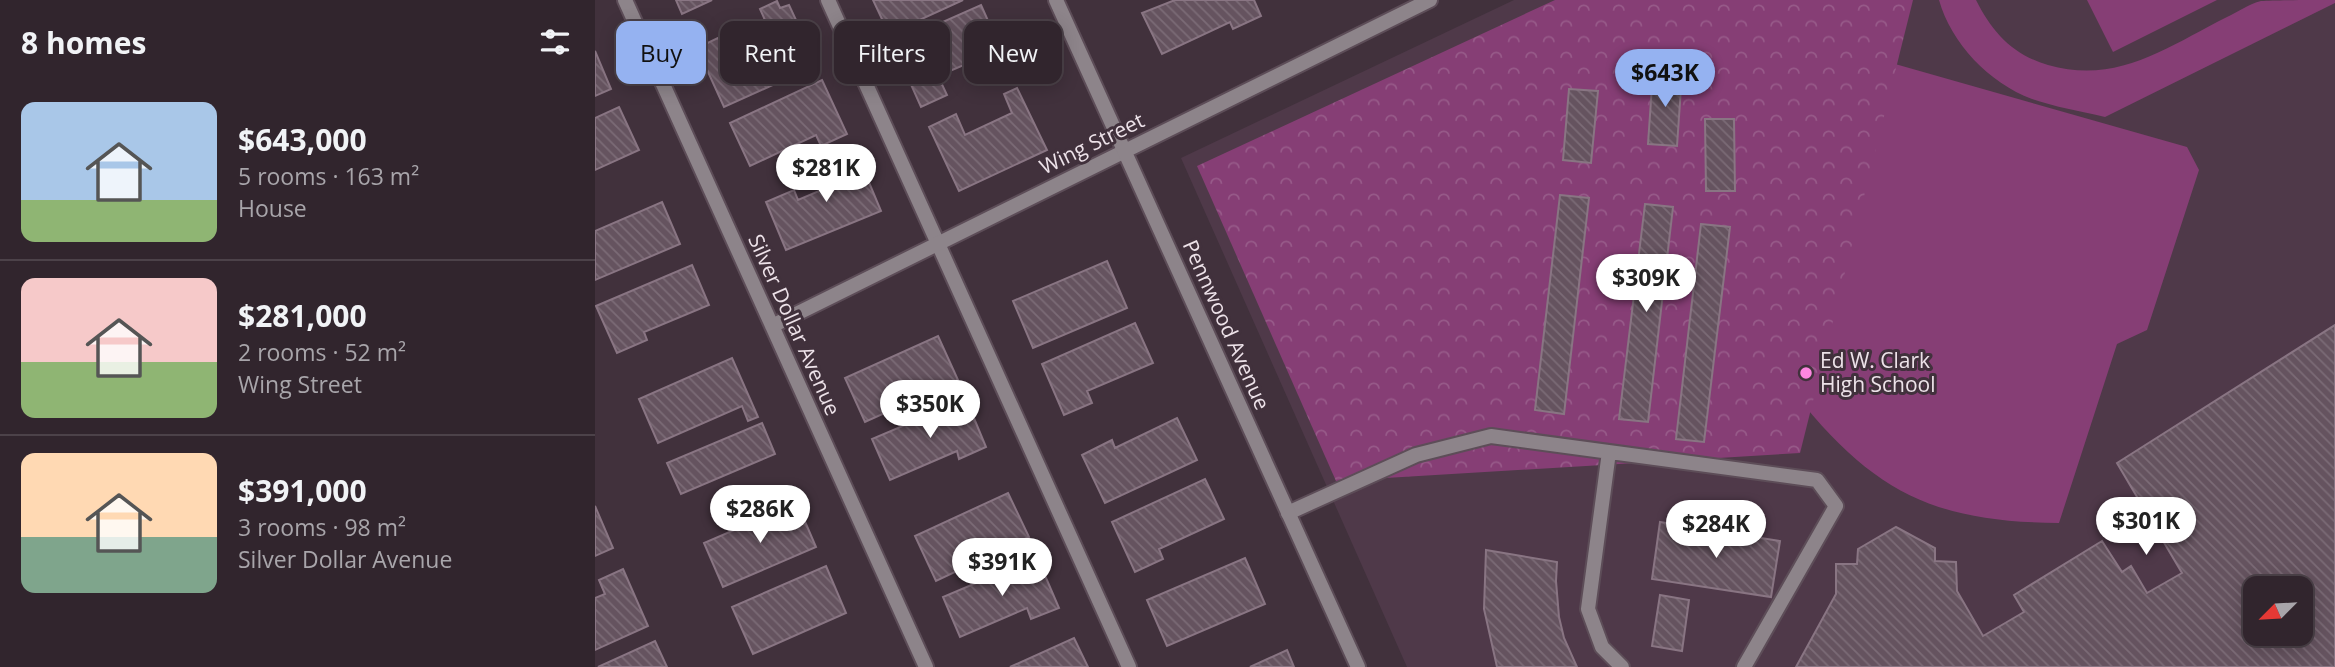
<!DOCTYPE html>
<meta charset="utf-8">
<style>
:root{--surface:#31252d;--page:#392d35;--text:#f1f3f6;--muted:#a8a5aa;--line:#4c4249;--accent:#95b2f1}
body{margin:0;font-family:"Open Sans",sans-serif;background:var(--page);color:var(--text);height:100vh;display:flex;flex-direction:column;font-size:26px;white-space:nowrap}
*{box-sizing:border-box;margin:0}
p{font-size:23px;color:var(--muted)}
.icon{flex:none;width:38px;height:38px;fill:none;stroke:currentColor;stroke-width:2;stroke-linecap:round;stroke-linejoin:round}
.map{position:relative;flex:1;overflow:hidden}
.sheet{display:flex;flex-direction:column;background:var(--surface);width:595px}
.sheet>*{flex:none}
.top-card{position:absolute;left:21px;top:21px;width:665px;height:63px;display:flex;gap:14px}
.needle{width:46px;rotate:246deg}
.fabs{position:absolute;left:1648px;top:576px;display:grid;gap:14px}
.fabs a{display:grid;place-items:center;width:70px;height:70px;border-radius:14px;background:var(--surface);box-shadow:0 4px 18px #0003,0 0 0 2px var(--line);font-size:35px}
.price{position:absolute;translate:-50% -60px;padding:0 16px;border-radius:24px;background:#fff;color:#222;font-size:23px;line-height:46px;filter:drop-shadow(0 2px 4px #0008)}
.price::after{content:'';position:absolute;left:50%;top:42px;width:21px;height:16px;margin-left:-10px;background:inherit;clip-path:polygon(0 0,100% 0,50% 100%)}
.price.active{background:var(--accent);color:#111}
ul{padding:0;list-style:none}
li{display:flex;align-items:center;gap:21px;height:175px;padding:0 21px}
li+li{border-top:2px solid var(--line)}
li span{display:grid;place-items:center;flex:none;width:196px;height:140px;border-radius:14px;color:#555}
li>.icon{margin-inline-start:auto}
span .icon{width:84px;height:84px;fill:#fffc;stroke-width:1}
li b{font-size:30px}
h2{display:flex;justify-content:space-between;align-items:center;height:84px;padding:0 21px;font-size:30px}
.tag{padding:0 24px;border-radius:14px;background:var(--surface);box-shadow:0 4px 18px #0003,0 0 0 2px var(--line);font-size:24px;line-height:63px}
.tag.active{background:var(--accent);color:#111}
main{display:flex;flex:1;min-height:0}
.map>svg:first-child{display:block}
</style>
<main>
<section class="sheet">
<h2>8 homes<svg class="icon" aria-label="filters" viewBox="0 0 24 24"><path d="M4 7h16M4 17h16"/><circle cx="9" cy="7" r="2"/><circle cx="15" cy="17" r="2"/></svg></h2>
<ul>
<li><span style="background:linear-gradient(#a9c7e8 70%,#8fb573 0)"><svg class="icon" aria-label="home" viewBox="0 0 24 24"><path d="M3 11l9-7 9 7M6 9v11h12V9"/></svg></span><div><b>$643,000</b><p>5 rooms · 163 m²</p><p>House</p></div></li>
<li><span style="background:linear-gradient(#f6c9c9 60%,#8fb573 0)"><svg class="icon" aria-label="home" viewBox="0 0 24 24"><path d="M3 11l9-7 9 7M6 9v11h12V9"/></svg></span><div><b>$281,000</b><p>2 rooms · 52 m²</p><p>Wing Street</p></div></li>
<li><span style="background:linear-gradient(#ffd9b3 60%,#7fa58c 0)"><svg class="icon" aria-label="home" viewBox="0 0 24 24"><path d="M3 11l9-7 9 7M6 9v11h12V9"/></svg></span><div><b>$391,000</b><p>3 rooms · 98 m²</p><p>Silver Dollar Avenue</p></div></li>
</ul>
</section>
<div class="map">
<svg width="1740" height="667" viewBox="0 0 1740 667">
<defs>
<pattern id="park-crowns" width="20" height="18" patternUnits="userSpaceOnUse" patternTransform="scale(1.75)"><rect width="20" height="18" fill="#863e75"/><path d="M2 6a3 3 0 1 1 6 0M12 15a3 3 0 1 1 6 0" fill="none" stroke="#975a89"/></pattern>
<pattern id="building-back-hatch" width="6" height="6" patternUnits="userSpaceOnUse" patternTransform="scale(1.75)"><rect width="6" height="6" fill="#65535f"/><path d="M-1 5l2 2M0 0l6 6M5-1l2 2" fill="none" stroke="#7b6b76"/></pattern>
</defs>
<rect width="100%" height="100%" fill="#41313c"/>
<path fill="#4f3949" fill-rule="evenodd" d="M 919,0 L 1740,0 L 1740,667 L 812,667 L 586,158 ZM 1661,588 L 1706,588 L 1706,634 L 1661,634 Z"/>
<path fill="#863e75" d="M 1344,0 L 1381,0 C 1397,32 1418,55 1453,65 C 1523,85 1572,47 1632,17 C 1643,12 1654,4 1666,1 C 1681,0 1722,0 1740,0 L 1740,3 L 1510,117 C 1485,111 1460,107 1437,99 C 1394,83 1356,43 1344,0 Z
M 1492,0 L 1622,0 L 1518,52 Z
M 1272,56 L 1592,147 L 1604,170 L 1552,330 L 1522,344 L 1464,523 C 1346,522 1284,496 1209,405 Z"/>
<path fill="url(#park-crowns)" d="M 960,0 L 1318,0 L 1205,453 L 741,481 L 602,166 Z"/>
<path fill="url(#building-back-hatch)" stroke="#897583" stroke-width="2" fill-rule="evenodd" d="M 81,0 L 117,0 L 87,14 Z
M 278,0 L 368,0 L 294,34 Z
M 580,0 L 659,0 L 666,16 L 638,29 L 635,22 L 567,54 L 547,13 Z
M 182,1 L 185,8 L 194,5 L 222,65 L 129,107 L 102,48 L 129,35 L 135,48 L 174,29 L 165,9 Z
M 386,5 L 414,68 L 400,74 L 392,55 L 343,76 L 352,95 L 326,107 L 298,44 Z
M 0,51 L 16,89 L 0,96 Z
M 1058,71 L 1087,73 L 1082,146 L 1053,144 Z
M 227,80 L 252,134 L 226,146 L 221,135 L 155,166 L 135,123 Z
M 422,88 L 452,150 L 364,191 L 334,127 L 361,114 L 370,135 L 417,113 L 409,94 Z
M 974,89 L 1003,91 L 996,163 L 968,160 Z
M 24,107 L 44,150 L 0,170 L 0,118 Z
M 1110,119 L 1139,119 L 1140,191 L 1111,191 Z
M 260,149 L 286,211 L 191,250 L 171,202 L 199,190 L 203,200 L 243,183 L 233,161 Z
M 965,195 L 994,198 L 969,414 L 940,410 Z
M 67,202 L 85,244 L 0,280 L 0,231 Z
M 1050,204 L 1078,207 L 1053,422 L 1024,419 Z
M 1106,224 L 1135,227 L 1109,442 L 1081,439 Z
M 512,261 L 532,308 L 438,348 L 418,301 Z
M 97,265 L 114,305 L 49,332 L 52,340 L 22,353 L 1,306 Z
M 540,323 L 558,363 L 492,391 L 497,403 L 469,415 L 447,364 Z
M 1740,325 L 1740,667 L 1201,667 L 1241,594 L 1241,564 L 1262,564 L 1263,549 L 1301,527 L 1340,548 L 1340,561 L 1361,562 L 1362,591 L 1388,636 L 1429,612 L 1419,595 L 1507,541 L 1527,572 L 1536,566 L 1552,593 L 1587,573 L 1522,463 ZM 1661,588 L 1706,588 L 1706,634 L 1661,634 Z
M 343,336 L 363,380 L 270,422 L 250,378 Z
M 137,358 L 163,417 L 153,421 L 147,406 L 63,443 L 44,399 Z
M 371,399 L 391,447 L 364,459 L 362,451 L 295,480 L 277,439 Z
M 582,418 L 602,460 L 510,503 L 487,455 L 517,440 L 520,448 Z
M 167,423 L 180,454 L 86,494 L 72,463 Z
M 610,479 L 629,519 L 564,549 L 568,559 L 540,572 L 517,522 Z
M 413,493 L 434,537 L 341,581 L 320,536 Z
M 202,503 L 221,547 L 128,587 L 109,543 Z
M 0,506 L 18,548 L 0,556 Z
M 1065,522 L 1185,541 L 1176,597 L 1057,579 Z
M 891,550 L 962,562 L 961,581 L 964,617 L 969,638 L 982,667 L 902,667 L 889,609 Z
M 442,557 L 464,608 L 436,619 L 432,608 L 365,637 L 348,597 Z
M 650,558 L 670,604 L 572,646 L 552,600 Z
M 231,566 L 251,613 L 158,654 L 137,607 Z
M 28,569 L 53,626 L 0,650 L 0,598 L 10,594 L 4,580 Z
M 1065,595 L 1094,600 L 1087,651 L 1057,646 Z
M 479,638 L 493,667 L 415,667 Z
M 60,641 L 72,667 L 3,667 Z
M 692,650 L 699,667 L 655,667 Z"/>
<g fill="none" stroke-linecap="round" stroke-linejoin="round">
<g stroke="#5d4d58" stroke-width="18">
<path id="service" d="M 233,0 L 534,667
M 1014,452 L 993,609 L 1007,647 L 1027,667
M 693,513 L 821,455 L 896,436 L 1222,480 L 1241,506 L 1149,667"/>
</g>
<g stroke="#5d4d58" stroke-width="18">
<path id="minor" d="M 30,0 L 331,667
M 177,326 L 530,151"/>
</g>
<g stroke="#5d4d58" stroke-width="18">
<path id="tertiary" d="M 461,0 L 763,667
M 530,151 L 835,0"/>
</g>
<use href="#service" stroke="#8d848a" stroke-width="14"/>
<use href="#minor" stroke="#8d848a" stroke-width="14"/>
<use href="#tertiary" stroke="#8d848a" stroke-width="14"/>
</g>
<circle fill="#fe86e1" stroke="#41313c" stroke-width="2.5" cx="1211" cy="373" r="7"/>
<g text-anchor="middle" stroke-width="6" stroke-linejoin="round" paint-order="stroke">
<g font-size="21" fill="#ede2e9" stroke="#41313c">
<text transform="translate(497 144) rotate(-26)" y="7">Wing Street</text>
<text transform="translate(199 325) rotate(66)" y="7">Silver Dollar Avenue</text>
<text transform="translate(631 325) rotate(66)" y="7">Pennwood Avenue</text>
</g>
<g font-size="21" fill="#ede2e9" stroke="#41313c" text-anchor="start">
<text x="1225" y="368">Ed W. Clark<tspan x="1225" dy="24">High School</tspan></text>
</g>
</g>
</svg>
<div class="fabs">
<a><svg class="needle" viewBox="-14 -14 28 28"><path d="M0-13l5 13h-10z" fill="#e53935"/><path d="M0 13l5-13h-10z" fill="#a8a5aa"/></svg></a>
</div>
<b class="price active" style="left:1070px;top:109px">$643K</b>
<b class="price" style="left:231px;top:204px">$281K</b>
<b class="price" style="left:1051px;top:314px">$309K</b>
<b class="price" style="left:335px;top:440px">$350K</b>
<b class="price" style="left:165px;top:545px">$286K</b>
<b class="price" style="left:1551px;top:557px">$301K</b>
<b class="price" style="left:1121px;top:560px">$284K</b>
<b class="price" style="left:407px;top:598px">$391K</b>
<div class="top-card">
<a class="tag active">Buy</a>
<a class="tag">Rent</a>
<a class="tag">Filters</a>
<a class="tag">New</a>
</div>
</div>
</main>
